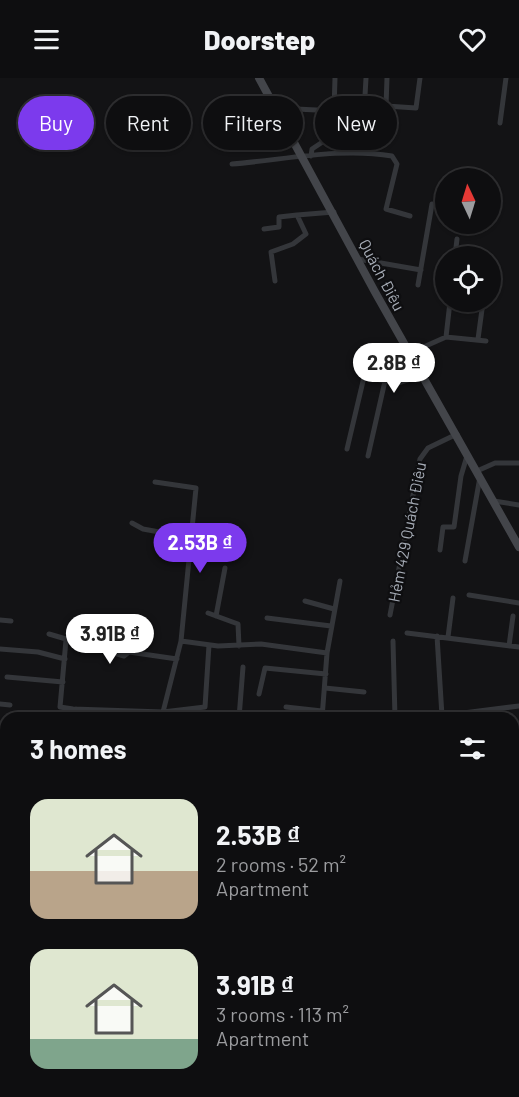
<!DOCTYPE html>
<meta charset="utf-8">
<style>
:root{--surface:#0e0e10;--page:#1c1c1e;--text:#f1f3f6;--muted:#9b9c9f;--line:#2e2e30;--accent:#7c3aed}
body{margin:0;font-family:Barlow,sans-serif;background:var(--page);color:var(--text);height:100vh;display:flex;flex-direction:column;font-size:22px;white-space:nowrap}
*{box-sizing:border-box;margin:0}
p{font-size:20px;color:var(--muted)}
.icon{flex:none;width:33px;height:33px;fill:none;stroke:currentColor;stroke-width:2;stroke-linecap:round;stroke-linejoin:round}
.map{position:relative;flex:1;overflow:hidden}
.sheet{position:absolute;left:0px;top:634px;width:519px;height:386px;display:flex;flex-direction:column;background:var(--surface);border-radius:18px 18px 0 0;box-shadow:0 2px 4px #0004,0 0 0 2px var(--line)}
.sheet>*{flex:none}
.banner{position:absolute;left:18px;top:18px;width:483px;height:54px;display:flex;gap:12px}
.needle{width:39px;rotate:356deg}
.fabs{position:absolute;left:435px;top:90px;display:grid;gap:12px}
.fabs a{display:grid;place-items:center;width:66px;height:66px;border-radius:50%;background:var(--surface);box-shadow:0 2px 4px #0004,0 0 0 2px var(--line);font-size:30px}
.price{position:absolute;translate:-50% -51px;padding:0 14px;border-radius:21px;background:#fff;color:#222;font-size:20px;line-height:39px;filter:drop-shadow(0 2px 3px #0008)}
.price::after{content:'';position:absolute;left:50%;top:36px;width:18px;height:14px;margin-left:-9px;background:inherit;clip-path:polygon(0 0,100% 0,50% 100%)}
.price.on{background:var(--accent);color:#fff}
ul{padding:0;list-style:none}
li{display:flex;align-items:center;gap:18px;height:150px;padding:0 30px}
li span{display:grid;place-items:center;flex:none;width:168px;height:120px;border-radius:18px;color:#555}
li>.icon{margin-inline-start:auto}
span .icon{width:72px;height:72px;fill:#fffc;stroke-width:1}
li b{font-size:26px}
h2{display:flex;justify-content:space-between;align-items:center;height:72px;padding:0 30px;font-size:26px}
.pill{padding:0 21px;border-radius:27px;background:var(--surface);box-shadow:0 2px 4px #0004,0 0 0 2px var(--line);font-size:21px;line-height:54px}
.pill.on{background:var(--accent);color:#fff}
header{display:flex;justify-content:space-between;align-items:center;height:78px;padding:0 30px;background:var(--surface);font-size:27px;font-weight:800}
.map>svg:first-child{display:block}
</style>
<header><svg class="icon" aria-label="menu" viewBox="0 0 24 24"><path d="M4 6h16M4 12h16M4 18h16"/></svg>Doorstep<svg class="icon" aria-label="heart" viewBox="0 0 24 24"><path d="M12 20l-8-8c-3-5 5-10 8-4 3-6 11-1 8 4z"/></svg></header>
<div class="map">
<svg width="519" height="1019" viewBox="0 0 519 1019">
<rect width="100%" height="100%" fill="#131315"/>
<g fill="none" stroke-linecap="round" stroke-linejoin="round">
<path stroke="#34363a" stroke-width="5" d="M 386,28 L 416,30 L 420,0
M 276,30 L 377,35 L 386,28 L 387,0
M 334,32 L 335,0
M 364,35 L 366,0
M 500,45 L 506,0
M 311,78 L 312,71 L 330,59
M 232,86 C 284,82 340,69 392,78 L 397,86 L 386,131 L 410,138
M 264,151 L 279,149 L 279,139 L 297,137
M 455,178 L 457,161
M 358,181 L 421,192
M 275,203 L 271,174 L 293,166 L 306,156 L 297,137 L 334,134
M 418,207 L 432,126
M 446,259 L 450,224
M 478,261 L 483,224
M 410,275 L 446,259 L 486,263
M 376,294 L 394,298 L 420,291
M 347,371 L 364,299 L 398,305 L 423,297
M 368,378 L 385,303
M 477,393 L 495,385 L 519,385
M 155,404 L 196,410 L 181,563 L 163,634
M 494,423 L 519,427
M 132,445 L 143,451 L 192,460
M 440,472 L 443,449 L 454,449 L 461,398 L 467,378
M 161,476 L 190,481
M 465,483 L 480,399
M 469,517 L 519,525
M 305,523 L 334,531
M 208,535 L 238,546 L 239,568
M 390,537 L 420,381 L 428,370 L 457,356
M 216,538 L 225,490
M 267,540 L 331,548
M 0,542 L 11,543
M 407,555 L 519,569
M 49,556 L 124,578 L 129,574 L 177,581
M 437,558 L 442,638
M 448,559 L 453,520
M 66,562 L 60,629 L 73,631 L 163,634 L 205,629 L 209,567
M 181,563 L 218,568 L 261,566 L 327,575
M 393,563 L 395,640
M 509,568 L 513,538
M 0,571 L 38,574 L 65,581
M 7,599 L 63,604
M 325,610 L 364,614
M 259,616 L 265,590 L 326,596
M 0,626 L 10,627
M 286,629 L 322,633
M 75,640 L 76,631
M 239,640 L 243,589
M 322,640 L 327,575 L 340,503
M 424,640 L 519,628
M 0,665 L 6,666
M 3,734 L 6,734
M 0,830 L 6,830
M 0,887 L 6,887
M 513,891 L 519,889
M 513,912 L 519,928
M 17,1014 L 17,1019
M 48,1014 L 48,1019
M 90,1014 L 90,1019
M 172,1014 L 173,1019
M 289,1014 L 289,1019
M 315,1014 L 316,1019
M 374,1014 L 375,1019
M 401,1014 L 402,1019
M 442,1014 L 443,1019
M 488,1014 L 489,1019"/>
<path stroke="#43454a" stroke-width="8" d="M 259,0 L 375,214 L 519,469"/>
</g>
<g text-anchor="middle" stroke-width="4.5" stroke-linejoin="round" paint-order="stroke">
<g font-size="16" fill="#a5abb5" stroke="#0e0e10">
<text transform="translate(382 197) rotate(62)" y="6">Quách Điêu</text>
<text transform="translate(407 454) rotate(-79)" y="6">Hẻm 429 Quách Điêu</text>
</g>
</g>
</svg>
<div class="fabs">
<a><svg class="needle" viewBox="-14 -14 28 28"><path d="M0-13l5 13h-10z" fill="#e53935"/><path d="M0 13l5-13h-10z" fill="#9b9c9f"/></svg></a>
<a><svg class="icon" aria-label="locate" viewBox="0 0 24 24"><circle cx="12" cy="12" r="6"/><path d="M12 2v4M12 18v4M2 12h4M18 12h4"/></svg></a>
</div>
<b class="price" style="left:394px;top:316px">2.8B ₫</b>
<b class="price on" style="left:200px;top:496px">2.53B ₫</b>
<b class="price" style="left:110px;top:587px">3.91B ₫</b>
<div class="banner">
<a class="pill on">Buy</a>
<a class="pill">Rent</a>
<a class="pill">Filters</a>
<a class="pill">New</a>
</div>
<section class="sheet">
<h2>3 homes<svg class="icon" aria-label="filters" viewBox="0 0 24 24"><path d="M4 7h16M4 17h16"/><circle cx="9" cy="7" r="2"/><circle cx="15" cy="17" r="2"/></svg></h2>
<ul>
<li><span style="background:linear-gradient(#dfe7d0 60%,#b9a48a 0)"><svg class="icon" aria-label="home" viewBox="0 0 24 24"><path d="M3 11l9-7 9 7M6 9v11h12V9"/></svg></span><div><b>2.53B ₫</b><p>2 rooms · 52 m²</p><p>Apartment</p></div></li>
<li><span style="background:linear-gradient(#dfe7d0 75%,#7fa58c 0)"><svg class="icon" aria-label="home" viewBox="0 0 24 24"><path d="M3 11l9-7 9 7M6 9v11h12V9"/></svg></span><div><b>3.91B ₫</b><p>3 rooms · 113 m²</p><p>Apartment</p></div></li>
</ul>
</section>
</div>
